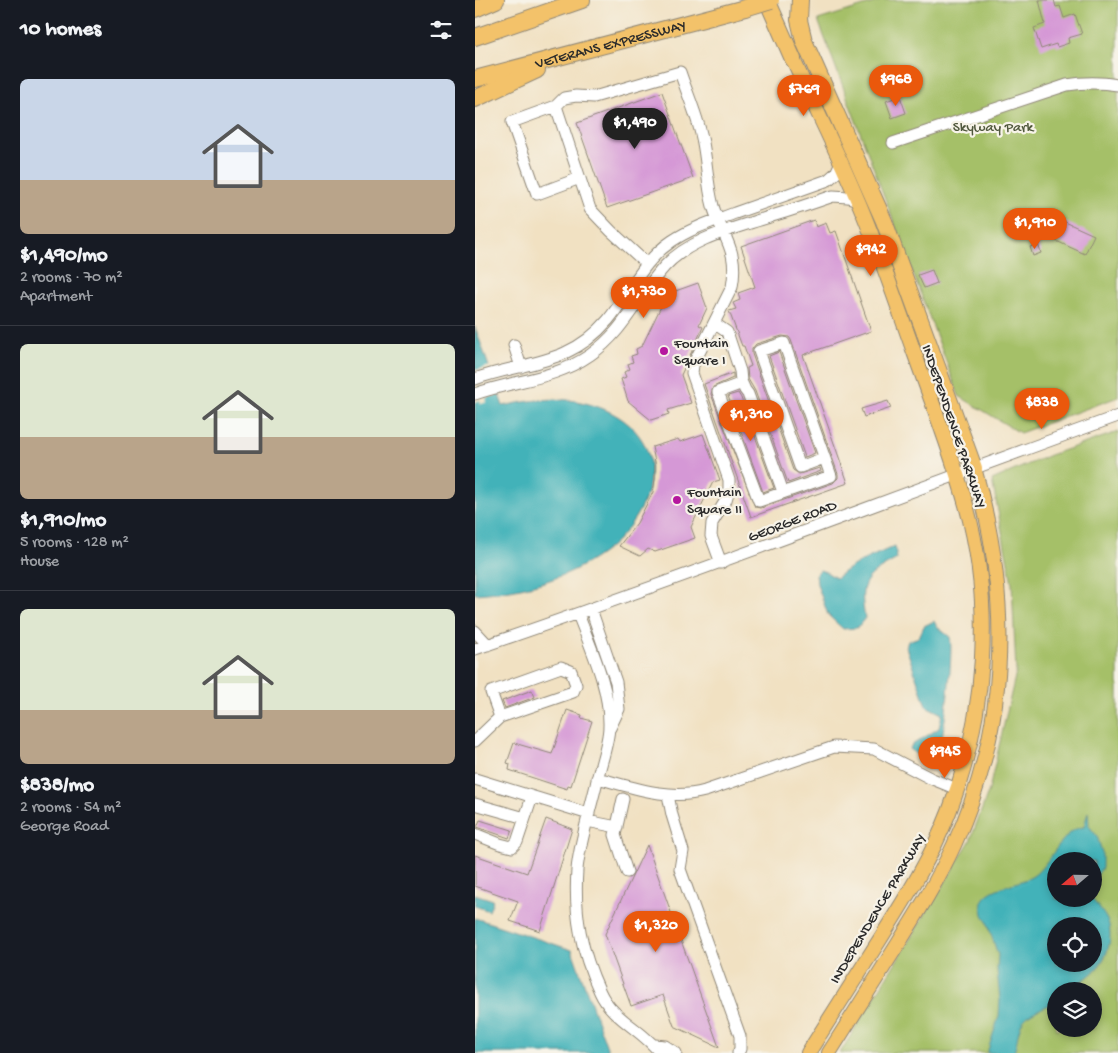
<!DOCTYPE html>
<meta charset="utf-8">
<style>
:root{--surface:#171b24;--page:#20242c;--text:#f1f3f6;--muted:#9ea1a6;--line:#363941;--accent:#ea580c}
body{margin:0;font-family:"Gochi Hand",sans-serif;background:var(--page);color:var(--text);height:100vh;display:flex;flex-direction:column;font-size:19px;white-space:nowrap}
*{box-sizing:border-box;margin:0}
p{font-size:16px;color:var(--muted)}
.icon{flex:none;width:28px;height:28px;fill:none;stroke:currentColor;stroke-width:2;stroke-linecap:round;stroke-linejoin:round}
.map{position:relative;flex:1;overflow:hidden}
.sheet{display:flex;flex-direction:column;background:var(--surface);width:475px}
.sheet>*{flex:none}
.needle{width:32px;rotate:250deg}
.controls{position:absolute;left:572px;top:852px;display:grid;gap:10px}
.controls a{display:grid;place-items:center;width:55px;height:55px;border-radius:50%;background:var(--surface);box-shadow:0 2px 8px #0003;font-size:25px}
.price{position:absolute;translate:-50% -42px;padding:0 11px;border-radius:18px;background:var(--accent);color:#fff;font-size:16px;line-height:32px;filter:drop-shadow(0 1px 2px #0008)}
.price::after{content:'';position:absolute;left:50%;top:30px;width:15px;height:11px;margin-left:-8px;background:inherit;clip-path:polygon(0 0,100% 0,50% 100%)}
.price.active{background:#222;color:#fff}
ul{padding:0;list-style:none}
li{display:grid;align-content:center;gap:10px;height:265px;padding:0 20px}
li+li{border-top:1px solid var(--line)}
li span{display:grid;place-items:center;height:155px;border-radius:8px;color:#555}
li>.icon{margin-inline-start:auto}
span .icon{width:90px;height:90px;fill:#fffc;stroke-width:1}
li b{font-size:21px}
h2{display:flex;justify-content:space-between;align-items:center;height:60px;padding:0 20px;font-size:21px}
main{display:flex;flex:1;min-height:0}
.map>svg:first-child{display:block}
</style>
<main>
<section class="sheet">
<h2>10 homes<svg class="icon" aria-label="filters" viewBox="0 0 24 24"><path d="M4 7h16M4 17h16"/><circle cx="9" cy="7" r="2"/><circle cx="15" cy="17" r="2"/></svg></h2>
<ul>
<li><span style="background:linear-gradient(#c9d6e8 65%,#b9a48a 0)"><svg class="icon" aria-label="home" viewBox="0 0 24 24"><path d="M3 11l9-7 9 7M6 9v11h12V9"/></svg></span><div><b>$1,490/mo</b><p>2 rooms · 70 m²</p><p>Apartment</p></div></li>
<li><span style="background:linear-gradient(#dfe7d0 60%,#b9a48a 0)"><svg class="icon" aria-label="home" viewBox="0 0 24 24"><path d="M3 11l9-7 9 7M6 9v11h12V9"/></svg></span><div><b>$1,910/mo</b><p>5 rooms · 128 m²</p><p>House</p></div></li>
<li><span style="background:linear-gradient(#dfe7d0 65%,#b9a48a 0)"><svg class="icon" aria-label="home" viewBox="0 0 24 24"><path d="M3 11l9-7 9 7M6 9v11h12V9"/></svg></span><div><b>$838/mo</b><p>2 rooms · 54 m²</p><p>George Road</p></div></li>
</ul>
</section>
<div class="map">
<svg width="643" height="1053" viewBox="0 0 643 1053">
<rect width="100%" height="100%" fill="#f7f3e8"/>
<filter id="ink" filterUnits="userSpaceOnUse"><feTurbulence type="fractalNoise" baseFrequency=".02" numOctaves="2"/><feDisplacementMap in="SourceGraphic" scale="10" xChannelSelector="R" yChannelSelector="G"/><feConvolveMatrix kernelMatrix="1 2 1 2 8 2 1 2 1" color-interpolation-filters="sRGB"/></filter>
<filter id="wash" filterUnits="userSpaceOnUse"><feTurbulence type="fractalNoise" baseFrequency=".0096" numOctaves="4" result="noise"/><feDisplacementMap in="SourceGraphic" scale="20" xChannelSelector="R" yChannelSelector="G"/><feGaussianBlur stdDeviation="1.12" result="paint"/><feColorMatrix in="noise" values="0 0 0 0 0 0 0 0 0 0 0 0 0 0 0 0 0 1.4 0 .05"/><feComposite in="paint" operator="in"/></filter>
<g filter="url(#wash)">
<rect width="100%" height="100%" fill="#f1e1c2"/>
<path fill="#a5c067" stroke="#687649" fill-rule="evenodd" d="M 408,0 L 643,0 L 643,397 L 545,433 L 484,396 L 343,20 Z
M 643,432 L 643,1053 L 365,1053 L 495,841 L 514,790 L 541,672 L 537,583 L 517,480 L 575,455 ZM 581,861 L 619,861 L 619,899 L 581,899 ZM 581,926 L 619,926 L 619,964 L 581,964 ZM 581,991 L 619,991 L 619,1029 L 581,1029 Z"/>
<path fill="#42b2b9" stroke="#366e72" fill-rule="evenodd" d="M 0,327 L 28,406 C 55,400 82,396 110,403 C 168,417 194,463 161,516 C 154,528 144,540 134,548 C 95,579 48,591 0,594 Z
M 420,546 L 422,559 C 391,576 383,581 390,618 L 382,628 L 368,629 L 353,615 L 342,584 L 341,574 L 345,570 L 351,572 L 361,578 C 379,562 399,556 420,546 Z
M 459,621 L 462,627 L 475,637 C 479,651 469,744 462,757 C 461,759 458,761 454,763 L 434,749 L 437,745 L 464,728 L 467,714 L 451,706 L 431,647 L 433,641 L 444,637 L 449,626 Z
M 613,812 L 614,826 L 622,836 L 627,852 L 627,868 L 619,879 L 619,861 L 581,861 L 581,899 L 617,899 C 623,907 631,915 634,925 C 639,951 624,972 603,983 C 594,988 591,991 581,991 L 581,1000 C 570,1009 552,1011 546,1025 C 542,1034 542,1044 539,1053 L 512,1053 L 524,1016 L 525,1000 L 522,970 L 523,955 L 511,919 C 508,916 508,914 507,909 C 502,887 545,885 558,876 C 574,866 589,827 609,827 ZM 581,926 L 619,926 L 619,964 L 581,964 Z
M 0,894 L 18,900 L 14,911 L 0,906 Z
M 0,918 L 97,950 L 134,1053 L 0,1053 Z"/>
<path fill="#f1e1c2" d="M 16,366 L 26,394 L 11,398 L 12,402 L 6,404 L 5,400 L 0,402 L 0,368 L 1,370 Z"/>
<g id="blocks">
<path fill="#d598d6" d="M 564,0 L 579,0 L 581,7 L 585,6 L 589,18 L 600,14 L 607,34 L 593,38 L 594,43 L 582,47 L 581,44 L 566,49 L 559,28 L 570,24 Z
M 187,92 L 218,178 L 132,208 L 102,123 Z
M 425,96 L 431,113 L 417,118 L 411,101 Z
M 339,220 L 341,227 L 351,223 L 355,233 L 361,231 L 396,331 L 328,355 L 373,483 L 276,517 L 229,384 L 258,373 L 258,378 L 238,387 L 236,394 L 280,507 L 286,508 L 358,483 L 363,478 L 363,474 L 316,340 L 314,337 L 307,336 L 281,344 L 277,349 L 277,354 L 318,470 L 324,474 L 345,468 L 346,471 L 313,483 L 280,391 L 273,379 L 272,368 L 276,366 L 269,346 L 267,346 L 254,311 L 261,309 L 258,303 L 265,300 L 263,293 L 280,287 L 266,246 Z
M 588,221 L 619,235 L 610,254 L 579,240 Z
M 563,244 L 566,253 L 558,256 L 555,247 Z
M 457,270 L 462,283 L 449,288 L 443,275 Z
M 223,283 L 232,308 L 224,325 L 228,327 L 206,375 L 216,403 L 193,410 L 194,414 L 176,420 L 153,401 L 146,379 L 151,377 L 149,372 L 155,369 L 153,364 L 158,362 L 156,356 L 162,354 L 161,349 L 167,346 L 192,294 Z
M 304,352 L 340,453 L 330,457 L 294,356 Z
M 263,393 L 266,398 L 299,488 L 288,492 L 253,396 Z
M 413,401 L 416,408 L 389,417 L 386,409 Z
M 228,434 L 245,480 L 238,482 L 216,527 L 220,538 L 180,552 L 173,549 L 165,556 L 144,546 L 162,523 L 178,492 L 180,479 L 180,462 L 177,447 L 203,439 L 205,442 Z
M 57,690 L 60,697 L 30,708 L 27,701 Z
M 92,710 L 107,715 L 106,718 L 117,721 L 96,786 L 93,785 L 92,789 L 34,770 L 35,764 L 32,763 L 39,743 L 77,754 Z
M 71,819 L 97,829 L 65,931 L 35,921 L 43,901 L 0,886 L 0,855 L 52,873 Z
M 5,820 L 37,830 L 34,838 L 2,827 Z
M 172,845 L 244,1047 L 199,1026 L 188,995 L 156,1006 L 130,934 Z"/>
</g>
</g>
<g filter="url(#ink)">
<use href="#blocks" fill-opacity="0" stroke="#8e8676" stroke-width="1"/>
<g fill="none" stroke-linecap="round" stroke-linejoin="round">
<g stroke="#8e8676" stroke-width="13">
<path id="minor" d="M 81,106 L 115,209 L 136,231 L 172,264
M 418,143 L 592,85 C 610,82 625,82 643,85
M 105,178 L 62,194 L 37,122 L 81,106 L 89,98 L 101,96 L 119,97 L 205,72 C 212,93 222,115 227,138 C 232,160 232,184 238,206 C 248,239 264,249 257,287 L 218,365 L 217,373 L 254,480 L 254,489 L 251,500 L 237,523 L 236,536 L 246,563
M 239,323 L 252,332 L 265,371 L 266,381 L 270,390 L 273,394 L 308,492
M 39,345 L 46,367
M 0,379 C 51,361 94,366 133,320 C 155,293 167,261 197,241 C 216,228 239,221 260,213 C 291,202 322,191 353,180 L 361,173 L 366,162
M 262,385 L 243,392 L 284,501 L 356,476 L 309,343 L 284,351 L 325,467 L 349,458
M 0,394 C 39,380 79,380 115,355 C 151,330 162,296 190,266 C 217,237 262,228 297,216 C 317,210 338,203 358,196 L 373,197 L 383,200
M 116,609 L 141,682 L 144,709 L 135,728
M 103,614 C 116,649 135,688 134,726 C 134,743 124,768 121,785 C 115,811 104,845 102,870 C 99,915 106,951 125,992 C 137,1019 168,1030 185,1053
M 0,631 L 13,645
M 0,649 C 216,576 428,493 643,416
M 0,741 L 25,717 L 98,692 L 101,685 L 96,671 L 86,667 L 16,692 L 25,717
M 122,778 C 157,787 194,801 230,791 L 359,747 L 399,749 L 455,778 L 482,789
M 0,779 L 114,814
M 193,795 L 197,815 L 208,851 L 205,869 L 265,1036 L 265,1049 L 263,1053
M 148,799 L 140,835 L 152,872
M 0,804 L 50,818
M 112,821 L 142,827
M 0,834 L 25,844 L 37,847 L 42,842 L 57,797
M 180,1045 L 190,1046 L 201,1053"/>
</g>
<g stroke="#8e8676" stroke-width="16">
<path id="major" d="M 318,59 C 339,106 363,153 383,201 C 404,250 421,302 439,352 C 457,403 477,453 491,505 C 519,605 511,716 474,812 C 456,859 429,901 402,944 C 379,980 356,1017 333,1053
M 354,1053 C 377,1017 400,980 423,944 C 443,912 463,880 479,845 C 535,723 536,595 499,468"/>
</g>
<g stroke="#8e8676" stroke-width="18">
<g id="highway">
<path d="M 292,0 L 318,59"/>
<path d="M 325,0 L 324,20 L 329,41 L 409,221 L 499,468"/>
<path d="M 0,9 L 21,0"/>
<path d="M 0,37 L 107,0"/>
<path id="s1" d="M 0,79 L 270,8"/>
<path d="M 0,99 L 62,70"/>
</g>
</g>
<use href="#minor" stroke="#fff" stroke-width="11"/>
<use href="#major" stroke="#f3c26a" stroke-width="14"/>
<use href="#highway" stroke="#f3c26a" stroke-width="16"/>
<g stroke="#8e8676" stroke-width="18" stroke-linecap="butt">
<path id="highway-bridge" d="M 270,8 L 296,0"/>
</g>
<use href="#highway-bridge" stroke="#f3c26a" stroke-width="16"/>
</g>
</g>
<g fill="#b5179e" stroke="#f7f3e8" stroke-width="2">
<circle cx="189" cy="351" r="5"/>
<circle cx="202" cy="500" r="5"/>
</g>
<g text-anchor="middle" stroke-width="4.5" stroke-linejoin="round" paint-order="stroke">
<g font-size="15" fill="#2b2b2b" stroke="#f7f3e8">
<text dy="5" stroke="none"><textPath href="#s1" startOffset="140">VETERANS EXPRESSWAY</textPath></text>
<text transform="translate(480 426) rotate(71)" y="5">INDEPENDENCE PARKWAY</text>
<text transform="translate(317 520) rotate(-21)" y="5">GEORGE ROAD</text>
<text transform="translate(402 908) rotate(-59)" y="5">INDEPENDENCE PARKWAY</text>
</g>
<g font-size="15" fill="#50583d" stroke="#f7f3e8">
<text x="518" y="131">Skyway Park</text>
</g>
<g font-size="15" fill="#2b2b2b" stroke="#f7f3e8" text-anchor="start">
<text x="199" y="347">Fountain<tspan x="199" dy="17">Square I</tspan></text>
<text x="212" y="496">Fountain<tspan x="212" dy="17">Square II</tspan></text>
</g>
</g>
</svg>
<div class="controls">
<a><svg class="needle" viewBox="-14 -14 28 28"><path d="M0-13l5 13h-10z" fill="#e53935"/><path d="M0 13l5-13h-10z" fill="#9ea1a6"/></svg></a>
<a><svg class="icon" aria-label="locate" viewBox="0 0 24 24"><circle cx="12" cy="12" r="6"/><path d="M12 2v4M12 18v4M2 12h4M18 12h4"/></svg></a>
<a><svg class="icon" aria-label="layers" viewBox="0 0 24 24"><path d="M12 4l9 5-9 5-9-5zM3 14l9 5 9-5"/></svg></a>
</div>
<b class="price" style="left:421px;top:107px">$968</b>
<b class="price" style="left:329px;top:117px">$769</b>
<b class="price active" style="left:160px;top:150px">$1,490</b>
<b class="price" style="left:560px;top:250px">$1,910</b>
<b class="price" style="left:396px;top:277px">$942</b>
<b class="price" style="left:169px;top:319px">$1,730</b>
<b class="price" style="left:567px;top:430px">$838</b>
<b class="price" style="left:276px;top:442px">$1,310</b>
<b class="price" style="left:470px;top:779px">$945</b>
<b class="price" style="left:181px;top:953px">$1,320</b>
</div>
</main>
